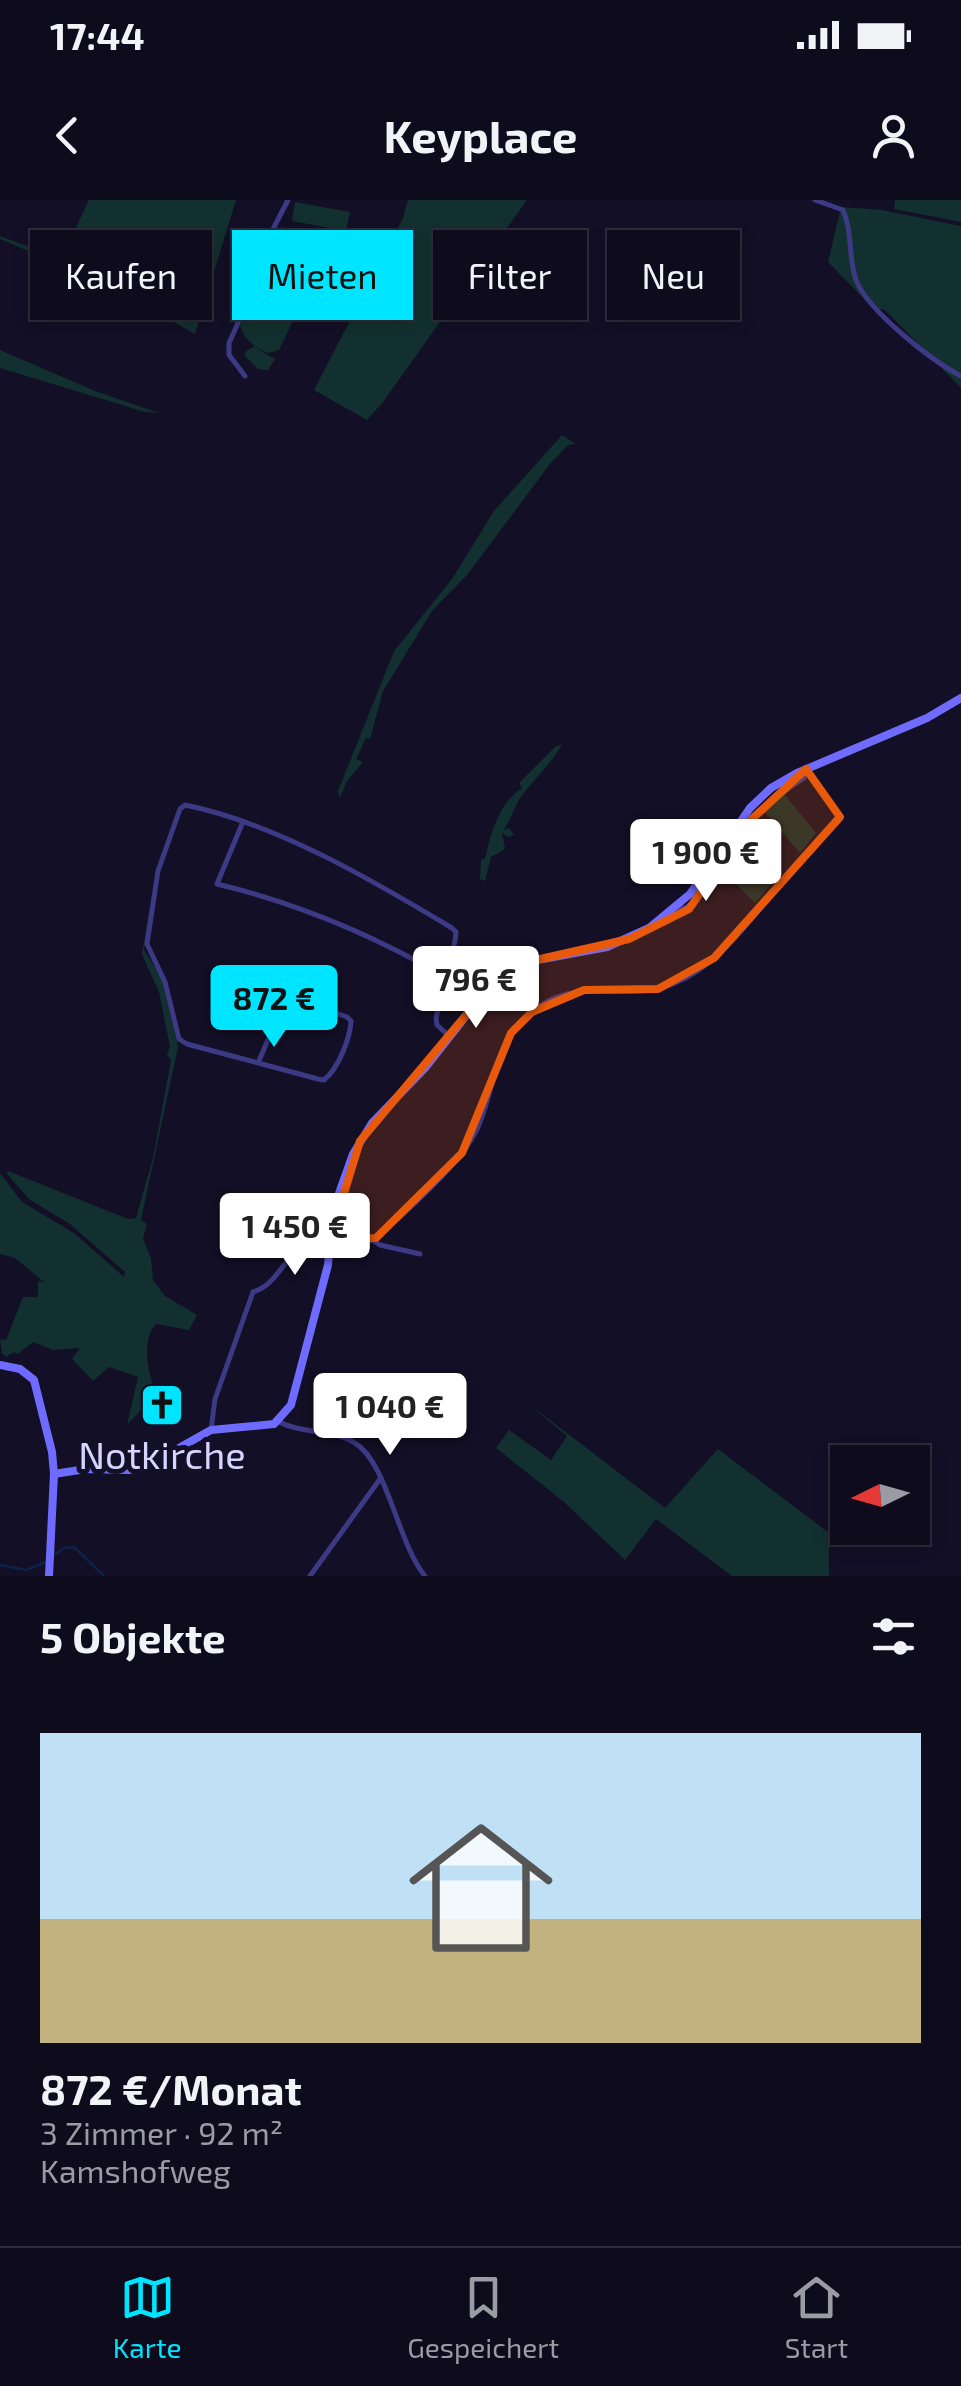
<!DOCTYPE html>
<html lang="de">
<meta charset="utf-8">
<style>
:root{--surface:#0e0b1c;--page:#1c1929;--text:#f1f3f6;--muted:#9b9ba3;--line:#2e2b3b;--accent:#00e5ff}
body{margin:0;font-family:"Exo 2",sans-serif;background:var(--page);color:var(--text);height:100vh;display:flex;flex-direction:column;font-size:38px;white-space:nowrap}
*{box-sizing:border-box;margin:0}
p{font-size:32px;color:var(--muted)}
.icon{flex:none;width:55px;height:55px;fill:none;stroke:currentColor;stroke-width:2;stroke-linecap:round;stroke-linejoin:round}
.map{position:relative;height:1376px;overflow:hidden}
.details{display:flex;flex-direction:column;background:var(--surface);flex:1}
.details>*{flex:none}
.guide{position:absolute;left:30px;top:30px;width:902px;height:90px;display:flex;gap:20px}
.needle{width:65px;rotate:265deg}
.tools{position:absolute;left:830px;top:1245px;display:grid;gap:20px}
.tools a{display:grid;place-items:center;width:100px;height:100px;border-radius:0px;background:var(--surface);box-shadow:0 5px 15px #0003,0 0 0 2px var(--line);font-size:50px}
.price{position:absolute;translate:-50% -85px;padding:0 22px;border-radius:10px;background:#fff;color:#222;font-size:32px;line-height:65px;filter:drop-shadow(0 2px 5px #0008)}
.price::after{content:'';position:absolute;left:50%;top:60px;width:30px;height:22px;margin-left:-15px;background:inherit;clip-path:polygon(0 0,100% 0,50% 100%)}
.price.selected{background:var(--accent);color:#111}
ul{padding:0;list-style:none}
li{display:grid;align-content:center;gap:20px;height:530px;padding:0 40px}
li+li{border-top:2px solid var(--line)}
li span{display:grid;place-items:center;height:310px;border-radius:0px;color:#555}
li>.icon{margin-inline-start:auto}
span .icon{width:180px;height:180px;fill:#fffc;stroke-width:1}
li b{font-size:42px}
h2{display:flex;justify-content:space-between;align-items:center;height:120px;padding:0 40px;font-size:42px}
.chip{padding:0 35px;border-radius:0px;background:var(--surface);box-shadow:0 5px 15px #0003,0 0 0 2px var(--line);font-size:35px;line-height:90px}
.chip.selected{background:var(--accent);color:#111}
.status{display:flex;justify-content:space-between;align-items:center;height:70px;padding:0 50px;background:var(--surface);direction:ltr}
.status svg{height:28px;fill:currentColor}
header{display:flex;justify-content:space-between;align-items:center;height:130px;padding:0 40px;background:var(--surface);font-size:45px;font-weight:700}
.tab-bar{display:flex;justify-content:space-around;align-items:center;height:140px;border-top:2px solid var(--line);background:var(--surface);font-size:28px;color:var(--muted)}
.tab-bar a{display:grid;justify-items:center;gap:5px}
.tab-bar .selected{color:var(--accent)}
.map>svg:first-child{display:block}
</style>
<div class="status"><b>17:44</b><svg viewBox="0 0 49 12"><path d="M0 12V9h3v3zM5 12V6h3v6zM10 12V3h3v9zM15 12V0h3v12zM26 1h20v11H26zM47 4h2v5h-2z"/></svg></div>
<header><svg class="icon" aria-label="back" viewBox="0 0 24 24"><path d="M15 5l-7 7 7 7"/></svg>Keyplace<svg class="icon" aria-label="person" viewBox="0 0 24 24"><circle cx="12" cy="8" r="4"/><path d="M4 21q1-7 8-7t8 7"/></svg></header>
<div class="map">
<svg width="961" height="1376" viewBox="0 0 961 1376">
<rect width="100%" height="100%" fill="#130f26"/>
<path fill="#12302f" d="M 89,0 L 236,0 L 195,134 L 113,87 L 0,39 L 0,36 L 5,38 L 61,58 Z
M 408,0 L 527,0 L 383,202 L 367,220 L 314,190 L 403,18 Z
M 895,0 L 961,0 L 961,22 L 894,9 Z
M 295,2 L 350,12 L 346,31 L 292,21 Z
M 841,7 L 882,10 L 961,26 L 961,188 L 885,110 L 873,108 L 828,62 Z
M 283,27 L 309,41 L 283,89 L 293,100 L 305,106 L 305,117 L 302,121 L 294,119 L 279,150 L 268,153 L 255,147 L 275,159 L 268,170 L 258,169 L 245,156 L 245,152 L 255,146 L 245,137 L 240,126 L 254,92 L 263,92 L 259,84 L 272,89 L 263,82 L 268,52 L 272,55 L 275,31 Z
M 319,43 L 335,52 L 308,101 L 292,92 Z
M 0,150 L 95,191 L 159,213 L 145,212 L 0,168 Z
M 562,235 L 576,244 L 568,245 L 550,264 L 467,375 L 432,411 L 383,491 L 370,539 L 366,538 L 356,559 L 363,562 L 347,581 L 340,598 L 338,591 L 394,451 L 452,379 L 494,311 Z
M 562,544 C 550,567 527,585 518,602 C 513,611 510,620 504,630 L 509,628 L 514,635 L 509,637 L 502,633 L 505,649 L 491,657 L 485,681 L 480,679 L 481,660 L 485,658 C 492,631 498,604 522,588 L 519,583 L 555,547 Z
M 784,594 L 816,633 L 800,653 L 764,611 Z
M 736,646 L 772,683 L 755,703 L 722,670 Z
M 152,692 L 144,750 L 162,778 L 178,847 L 141,1020 L 147,1024 L 143,1039 L 151,1058 L 153,1080 L 165,1096 L 197,1115 L 189,1130 L 156,1124 C 141,1141 147,1173 157,1193 L 127,1225 L 138,1177 L 109,1167 L 93,1181 L 72,1159 L 80,1148 L 53,1150 L 33,1142 L 18,1154 L 14,1152 L 6,1157 L 2,1153 L 0,1139 L 6,1140 L 23,1097 L 38,1097 L 38,1081 L 44,1082 L 15,1058 L 0,1054 L 0,973 L 22,1002 L 74,1033 L 124,1077 L 125,1072 L 70,1024 L 30,1000 L 7,974 L 8,971 L 128,1019 L 136,1018 L 153,958 L 171,860 L 167,855 L 170,847 L 159,792 L 142,754 Z
M 525,1201 L 665,1308 L 718,1249 L 829,1333 L 829,1376 L 732,1376 L 656,1319 L 625,1360 L 564,1302 L 496,1248 L 509,1230 L 551,1260 L 567,1236 Z"/>
<g fill="none" stroke-linecap="round" stroke-linejoin="round">
<path stroke="#0c2248" stroke-width="2.5" d="M 52,1357 L 64,1348 L 74,1347 L 104,1376
M 0,1365 L 26,1370 L 46,1362"/>
<path stroke="#3d3a85" stroke-width="5" d="M 815,0 L 843,10 C 853,33 848,58 856,80 C 868,111 932,161 961,176
M 245,176 L 229,155 L 229,143 L 260,74 L 272,31 L 288,0
M 242,624 L 217,684 C 296,703 375,736 445,777
M 676,708 L 685,708 L 694,702 C 734,650 745,615 804,578 L 805,572
M 258,863 L 286,798 L 292,797 L 347,817 L 351,821 C 350,839 338,869 324,880 L 318,879 L 187,844 L 179,839 L 165,782 L 147,744 L 158,671 L 180,609 L 185,605 C 275,623 374,681 452,728 L 456,732 L 455,741 L 436,818 L 437,825 L 449,836
M 330,1039 L 365,1042 L 376,1038 C 404,1014 459,965 475,933 C 494,898 492,850 521,821 C 574,769 619,805 673,784 C 718,766 749,721 779,686 C 799,663 820,641 840,617 L 806,570
M 372,1040 L 380,1045 L 420,1054
M 279,1222 C 302,1234 333,1229 355,1243 C 387,1262 398,1344 425,1376
M 211,1230 L 215,1199 L 253,1092 C 285,1082 286,1040 330,1031
M 310,1376 L 380,1279"/>
<path stroke="#6f6bff" stroke-width="8" d="M 0,1165 L 20,1169 L 34,1180 L 52,1252 L 54,1274 L 49,1376
M 54,1274 L 86,1269 L 129,1270 L 145,1267 L 211,1230 L 274,1224 L 291,1205 L 328,1065 L 333,1010 L 353,954 L 372,923 L 425,868 L 488,788 L 527,762 L 607,747 L 649,728 L 690,694 L 750,608 L 771,588 L 797,573 L 927,518 L 961,498"/>
</g>
<path fill="#e8590c" fill-opacity="0.2" stroke="#e8590c" stroke-width="8" stroke-linejoin="round" d="M 806,569 L 840,617 L 714,758 L 658,789 L 584,790 L 532,812 L 511,833 L 462,953 L 376,1038 L 330,1039 L 360,941 L 493,783 L 527,762 L 629,739 L 689,709 L 753,618 Z"/>
<defs>
<g id="church-square" transform="scale(2.25)"><rect x="-9" y="-9" width="18" height="18" rx="4" fill="#00e5ff" stroke="#130f26"/><path d="M-1.2-6h2.4v3.5h3.3v2.4h-3.3V6h-2.4V-.1h-3.3v-2.4h3.3Z" fill="#111"/></g>
</defs>
<g fill-rule="evenodd">
<use href="#church-square" x="162" y="1205"/>
</g>
<g text-anchor="middle" stroke-width="10" stroke-linejoin="round" paint-order="stroke">
<g font-size="38" fill="#d9d4ff" stroke="#130f26">
<text x="162" y="1269">Notkirche</text>
</g>
</g>
</svg>
<div class="tools">
<a><svg class="needle" viewBox="-14 -14 28 28"><path d="M0-13l5 13h-10z" fill="#e53935"/><path d="M0 13l5-13h-10z" fill="#9b9ba3"/></svg></a>
</div>
<b class="price" style="left:706px;top:704px">1 900 €</b>
<b class="price" style="left:476px;top:831px">796 €</b>
<b class="price selected" style="left:274px;top:850px">872 €</b>
<b class="price" style="left:295px;top:1078px">1 450 €</b>
<b class="price" style="left:390px;top:1258px">1 040 €</b>
<div class="guide">
<a class="chip">Kaufen</a>
<a class="chip selected">Mieten</a>
<a class="chip">Filter</a>
<a class="chip">Neu</a>
</div>
</div>
<section class="details">
<h2>5 Objekte<svg class="icon" aria-label="filters" viewBox="0 0 24 24"><path d="M4 7h16M4 17h16"/><circle cx="9" cy="7" r="2"/><circle cx="15" cy="17" r="2"/></svg></h2>
<ul>
<li><span style="background:linear-gradient(#bfe0f5 60%,#c2b280 0)"><svg class="icon" aria-label="home" viewBox="0 0 24 24"><path d="M3 11l9-7 9 7M6 9v11h12V9"/></svg></span><div><b>872 €/Monat</b><p>3 Zimmer · 92 m²</p><p>Kamshofweg</p></div></li>
</ul>
</section>
<nav class="tab-bar">
<a class="selected"><svg class="icon" aria-label="map" viewBox="0 0 24 24"><path d="M3 6l6-2 6 2 6-2v14l-6 2-6-2-6 2zM9 4v14M15 6v14"/></svg>Karte</a>
<a><svg class="icon" aria-label="saved" viewBox="0 0 24 24"><path d="M7 4h10v16l-5-4-5 4z"/></svg>Gespeichert</a>
<a><svg class="icon" aria-label="home" viewBox="0 0 24 24"><path d="M3 11l9-7 9 7M6 9v11h12V9"/></svg>Start</a>
</nav>
